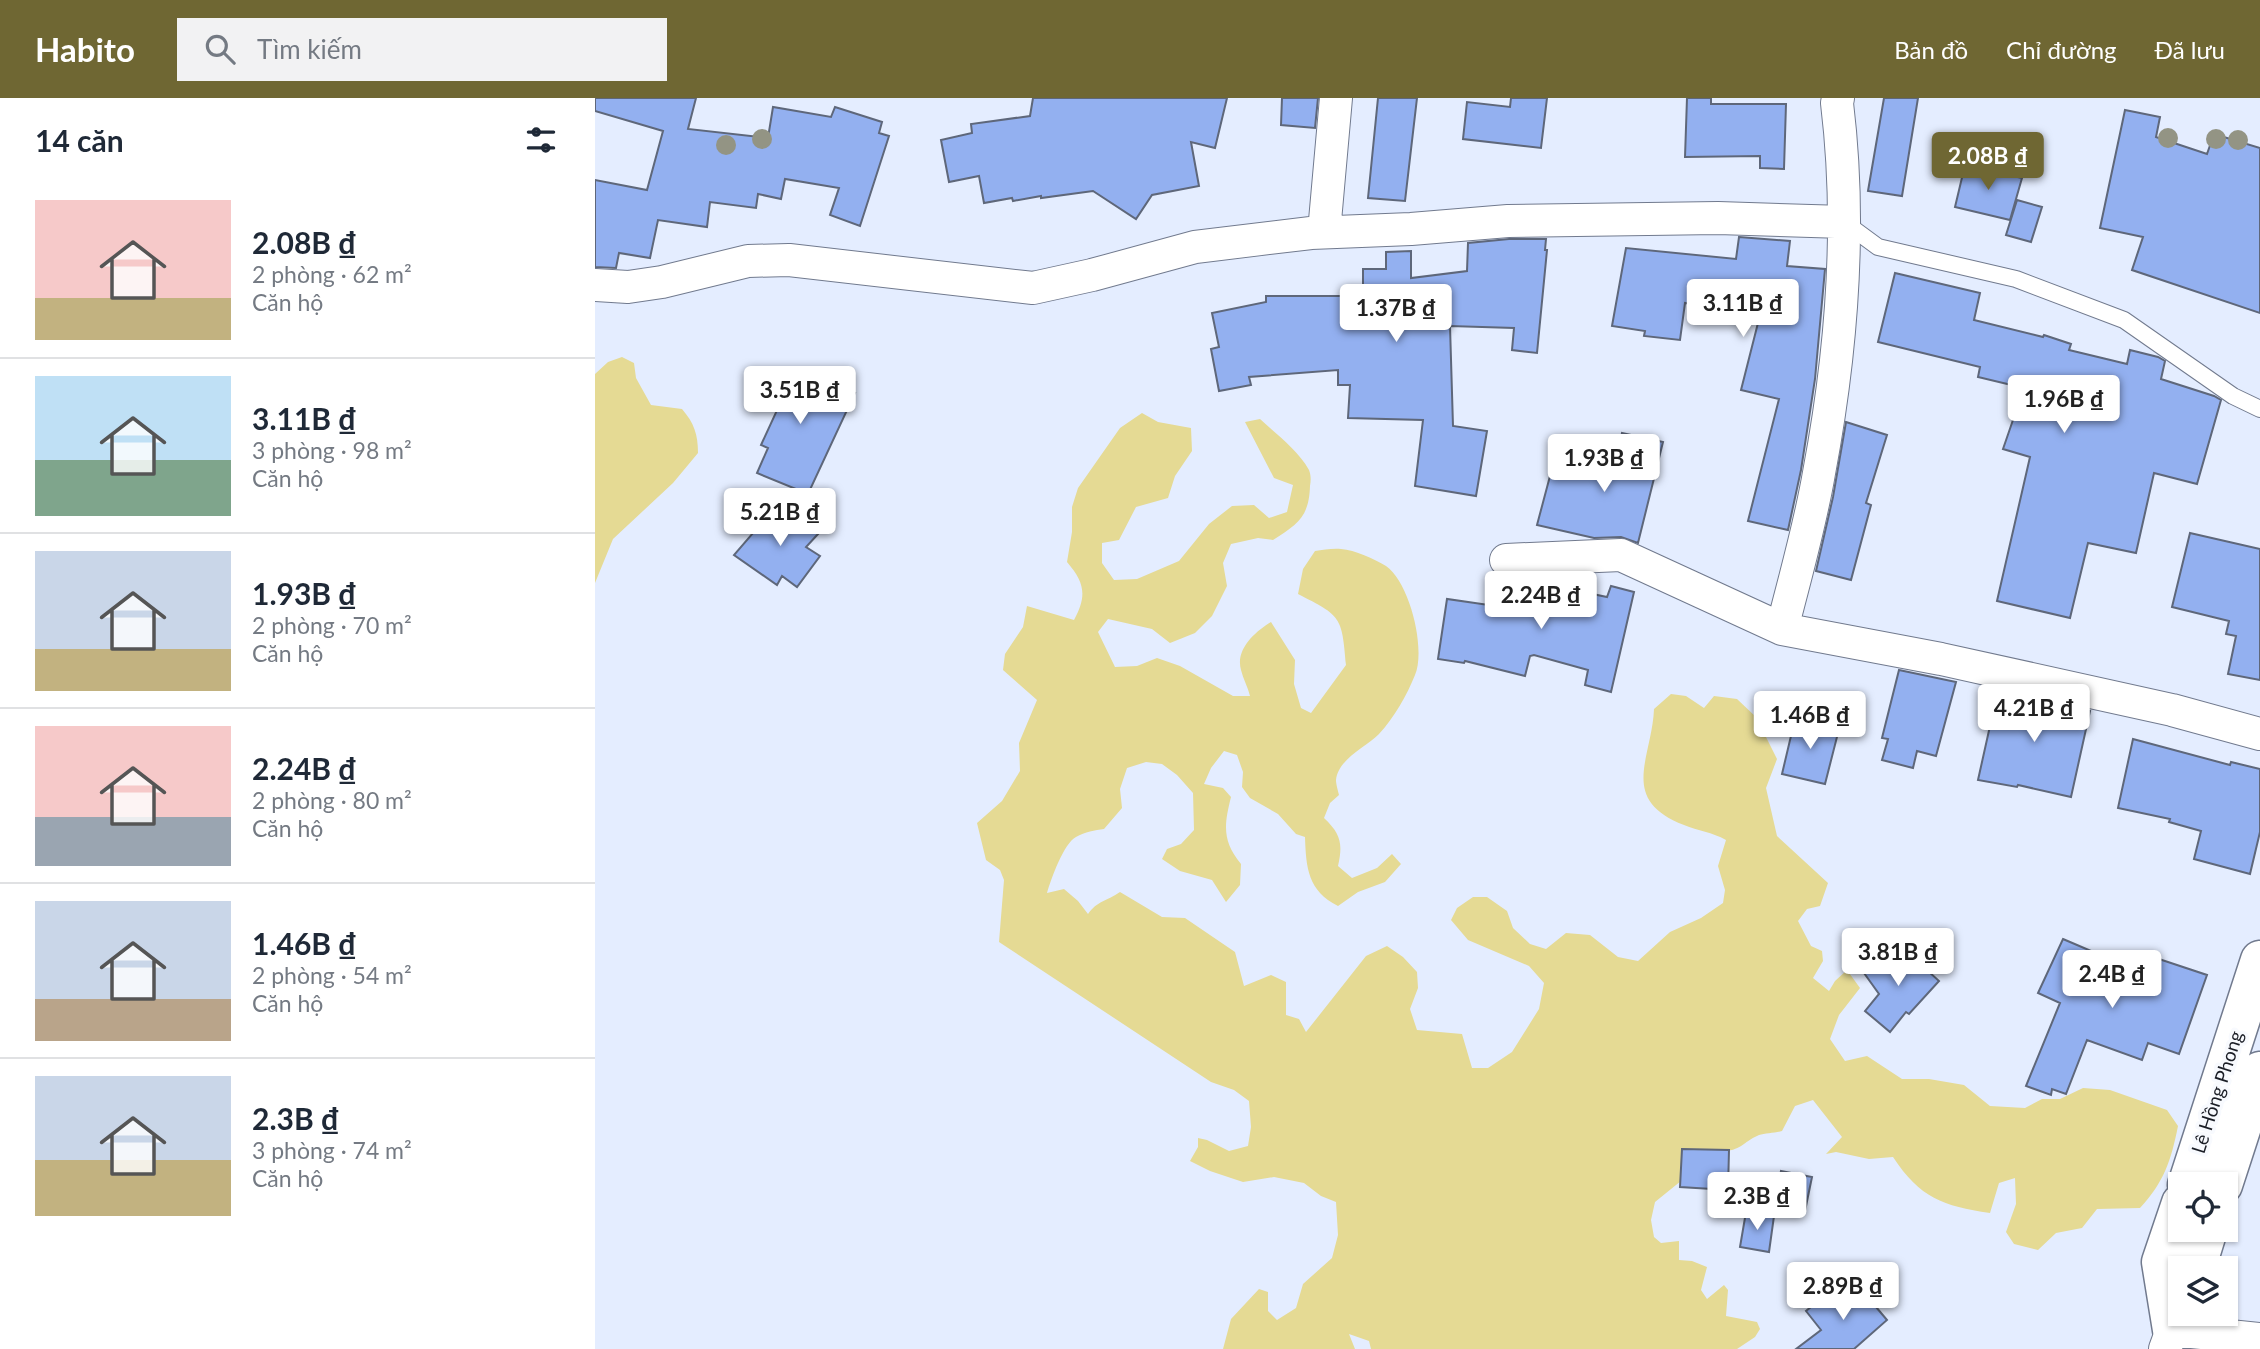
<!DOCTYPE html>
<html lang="vi">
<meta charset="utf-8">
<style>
:root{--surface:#fff;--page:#f2f2f3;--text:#1f2937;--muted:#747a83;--line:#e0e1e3;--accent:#6f6733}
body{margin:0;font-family:Lato,sans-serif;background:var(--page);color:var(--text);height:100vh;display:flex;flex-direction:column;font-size:26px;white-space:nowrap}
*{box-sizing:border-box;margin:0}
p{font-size:23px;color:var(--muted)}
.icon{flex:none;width:38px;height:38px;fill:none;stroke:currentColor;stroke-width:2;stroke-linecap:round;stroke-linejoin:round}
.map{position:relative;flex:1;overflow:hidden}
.sheet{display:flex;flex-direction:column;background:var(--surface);width:595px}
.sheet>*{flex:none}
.tools{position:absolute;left:1573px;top:1074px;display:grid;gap:14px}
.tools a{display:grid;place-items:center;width:70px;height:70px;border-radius:0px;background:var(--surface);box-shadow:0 2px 5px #0004;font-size:35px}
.price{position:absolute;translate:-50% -60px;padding:0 16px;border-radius:7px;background:#fff;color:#222;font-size:23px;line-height:46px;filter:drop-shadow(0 2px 4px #0008)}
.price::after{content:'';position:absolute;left:50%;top:42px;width:21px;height:16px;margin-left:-10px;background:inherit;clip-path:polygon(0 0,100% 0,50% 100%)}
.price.selected{background:var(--accent);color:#fff}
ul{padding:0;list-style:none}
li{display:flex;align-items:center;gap:21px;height:175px;padding:0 35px}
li+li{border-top:2px solid var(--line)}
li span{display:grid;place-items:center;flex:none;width:196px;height:140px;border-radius:0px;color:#555}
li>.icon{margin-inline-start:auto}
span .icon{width:84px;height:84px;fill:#fffc;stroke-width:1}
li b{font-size:30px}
h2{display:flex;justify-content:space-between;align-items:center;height:84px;padding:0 35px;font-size:30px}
header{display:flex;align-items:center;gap:42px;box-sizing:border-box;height:98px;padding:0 35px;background:var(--accent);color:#fff}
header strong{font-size:33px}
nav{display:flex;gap:38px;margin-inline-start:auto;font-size:24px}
.search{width:490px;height:63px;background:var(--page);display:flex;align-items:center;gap:18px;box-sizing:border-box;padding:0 24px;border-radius:0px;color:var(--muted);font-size:26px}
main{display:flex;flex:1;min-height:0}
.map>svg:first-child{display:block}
</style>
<header>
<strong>Habito</strong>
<div class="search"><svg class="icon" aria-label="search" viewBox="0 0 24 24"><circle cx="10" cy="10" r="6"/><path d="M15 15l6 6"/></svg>Tìm kiếm</div>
<nav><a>Bản đồ</a><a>Chỉ đường</a><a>Đã lưu</a></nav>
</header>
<main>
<section class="sheet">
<h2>14 căn<svg class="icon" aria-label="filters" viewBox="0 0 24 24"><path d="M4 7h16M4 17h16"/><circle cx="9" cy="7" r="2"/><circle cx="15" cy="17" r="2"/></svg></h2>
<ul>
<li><span style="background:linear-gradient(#f6c9c9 70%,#c2b280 0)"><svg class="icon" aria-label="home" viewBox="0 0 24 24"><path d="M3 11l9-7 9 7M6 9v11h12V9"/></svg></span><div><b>2.08B ₫</b><p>2 phòng · 62 m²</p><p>Căn hộ</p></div></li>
<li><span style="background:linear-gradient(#bfe0f5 60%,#7fa58c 0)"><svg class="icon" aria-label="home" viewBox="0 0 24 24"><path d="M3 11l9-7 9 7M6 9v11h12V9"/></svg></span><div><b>3.11B ₫</b><p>3 phòng · 98 m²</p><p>Căn hộ</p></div></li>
<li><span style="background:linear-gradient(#c9d6e8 70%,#c2b280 0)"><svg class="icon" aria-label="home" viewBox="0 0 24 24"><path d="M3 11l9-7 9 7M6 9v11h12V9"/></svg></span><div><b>1.93B ₫</b><p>2 phòng · 70 m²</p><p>Căn hộ</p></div></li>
<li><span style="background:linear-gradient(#f6c9c9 65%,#9aa5b1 0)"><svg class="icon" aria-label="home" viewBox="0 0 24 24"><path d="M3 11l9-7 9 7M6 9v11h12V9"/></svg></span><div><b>2.24B ₫</b><p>2 phòng · 80 m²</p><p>Căn hộ</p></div></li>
<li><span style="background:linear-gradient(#c9d6e8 70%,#b9a48a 0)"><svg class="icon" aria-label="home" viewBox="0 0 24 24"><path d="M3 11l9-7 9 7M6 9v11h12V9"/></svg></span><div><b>1.46B ₫</b><p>2 phòng · 54 m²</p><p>Căn hộ</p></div></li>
<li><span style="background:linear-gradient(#c9d6e8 60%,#c2b280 0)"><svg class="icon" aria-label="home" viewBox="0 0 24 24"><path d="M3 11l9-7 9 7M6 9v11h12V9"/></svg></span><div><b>2.3B ₫</b><p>3 phòng · 74 m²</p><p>Căn hộ</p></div></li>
</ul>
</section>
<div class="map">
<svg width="1665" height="1251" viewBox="0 0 1665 1251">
<rect width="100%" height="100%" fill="#e4edff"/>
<path fill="#e5da94" d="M 27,259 L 39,265 L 41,280 L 56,307 L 87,311 C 99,325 103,336 103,355 L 78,385 L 18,441 L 0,485 L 0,276 L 13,264 Z
M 547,315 L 563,324 L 596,330 L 597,353 L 580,378 L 573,400 L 541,409 L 524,442 L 507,445 L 507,465 L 519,482 L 542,481 L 584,463 L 614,426 L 637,408 L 659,407 L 674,420 L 692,414 L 698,387 L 679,380 L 650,324 L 665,321 C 681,336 703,352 714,372 C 716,377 716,382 715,388 C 714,419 703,426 678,442 L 663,440 L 636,446 L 628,465 L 632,488 L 617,518 L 600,535 L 575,545 L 557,531 L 513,521 L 503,534 L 520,569 L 542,568 L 562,560 L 585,568 L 638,598 L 655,598 C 653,589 648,581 646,572 C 640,551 661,533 676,524 L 700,562 L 699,586 L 706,610 L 716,615 L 751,567 C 747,518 746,518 703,496 L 708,471 L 720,453 C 728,452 738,450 746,451 C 760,452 779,461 791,468 C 815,485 831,551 820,577 C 812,597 799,620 784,636 C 771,649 743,661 741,682 C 741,686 743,693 744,697 L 735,705 L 729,720 C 746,736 748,746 743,768 L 757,780 L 782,770 L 797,756 L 806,766 L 790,784 L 763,794 L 743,808 C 713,793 711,770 710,739 L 701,736 L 683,716 L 655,700 L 647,689 L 648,674 L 642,657 L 629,653 L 616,670 L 609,686 L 628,690 L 636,699 C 629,727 627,743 646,766 L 645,787 L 631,804 L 617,782 L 585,773 L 567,761 L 572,751 L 586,746 L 599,732 L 598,695 L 582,677 L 567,666 L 551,664 L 532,670 L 525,691 L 527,710 L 509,731 C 500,732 490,734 481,739 C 469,745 456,781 452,795 L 469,791 L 483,803 L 493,816 C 502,803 512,803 525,794 L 567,819 L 590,820 L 640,854 L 649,888 L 676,877 L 691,884 L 691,917 L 704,921 L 711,934 L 771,858 L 792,848 L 808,859 L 822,874 L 823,890 L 815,911 L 822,932 L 867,936 L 877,970 L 893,970 L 917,954 L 944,911 L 949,885 L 934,868 L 873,842 L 856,822 L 862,810 L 878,799 L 892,799 L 912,813 L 918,830 L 935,846 L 951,851 L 971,835 L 995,837 L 1023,859 L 1043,863 L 1075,834 L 1106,820 L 1128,805 L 1130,792 L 1123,768 L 1131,742 C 1117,734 1103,733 1089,727 C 1023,701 1057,661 1059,611 L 1076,596 L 1091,598 L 1109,610 L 1119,598 L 1142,601 L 1161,619 L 1182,661 L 1171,690 L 1182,738 L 1233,785 L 1225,808 L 1212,811 L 1203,823 L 1216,848 L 1227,853 L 1228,863 L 1218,880 L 1234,893 L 1240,883 L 1252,872 L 1265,890 L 1244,917 L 1235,941 L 1250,963 L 1272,958 L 1307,981 L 1334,981 L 1369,987 L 1395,1008 L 1430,1010 L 1447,1001 L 1465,1001 L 1488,990 L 1515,992 L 1572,1012 L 1583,1028 C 1576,1063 1569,1084 1545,1110 L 1502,1111 L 1487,1130 L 1461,1135 L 1443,1152 L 1419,1146 L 1411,1134 L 1421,1106 L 1420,1080 L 1404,1085 L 1395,1115 C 1348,1108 1325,1100 1298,1059 L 1274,1061 L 1241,1054 L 1231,1056 L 1247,1039 L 1218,1002 L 1200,1008 L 1187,1033 C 1180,1035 1170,1035 1164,1037 C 1146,1045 1146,1054 1123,1053 L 1060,1104 L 1056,1122 L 1059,1139 L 1066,1145 L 1084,1143 L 1084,1162 L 1097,1163 L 1112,1169 L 1106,1192 L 1112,1201 L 1129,1187 L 1133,1192 L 1131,1218 L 1162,1224 L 1165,1231 L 1160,1239 L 1142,1251 L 776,1251 L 774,1243 L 754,1236 L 760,1251 L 628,1251 L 636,1221 L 664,1191 L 673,1194 L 673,1213 L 682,1222 L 701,1210 L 708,1186 L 737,1160 L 743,1137 L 741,1104 L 726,1098 L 709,1085 L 679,1079 L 648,1084 L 615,1073 L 595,1063 L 603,1049 L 603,1040 L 612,1042 L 634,1053 L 653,1048 L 656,1029 L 654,1003 L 639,992 L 616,984 L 404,844 L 409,782 L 405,772 L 391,762 L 382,725 L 407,703 L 425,673 L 424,645 L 442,602 L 408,572 L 410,556 L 428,529 L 432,508 L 479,522 C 492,498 490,485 472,464 L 477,434 L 477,409 L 483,390 L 525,330 Z"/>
<path fill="#93b0f0" stroke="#5e677a" stroke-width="2" d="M 0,0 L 101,0 L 93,31 L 173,40 L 178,9 L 236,19 L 240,9 L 287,24 L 284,35 L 294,38 L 265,128 L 235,117 L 244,90 L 190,81 L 186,101 L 163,96 L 161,110 L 115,104 L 112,129 L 63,122 L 55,160 L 24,155 L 21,170 L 0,169 L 0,82 L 52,92 L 68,33 L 0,13 Z
M 438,0 L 632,0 L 620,50 L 596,44 L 604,88 L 557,97 L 541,121 L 498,93 L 446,100 L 446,98 L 418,103 L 417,100 L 389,105 L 384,78 L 354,84 L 346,42 L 377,35 L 376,26 L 435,18 Z
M 687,0 L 723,0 L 720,30 L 686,27 Z
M 783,0 L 822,0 L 810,103 L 773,100 Z
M 916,0 L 952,0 L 946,50 L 868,41 L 872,4 L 915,9 Z
M 1092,0 L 1116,0 L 1116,6 L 1191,6 L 1189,71 L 1165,70 L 1165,58 L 1090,59 Z
M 1289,0 L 1323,0 L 1307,98 L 1273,93 Z
M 1530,12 L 1565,19 L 1561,39 L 1612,56 L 1619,36 L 1665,50 L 1665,215 L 1537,172 L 1548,139 L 1505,130 Z
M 1370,67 L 1427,80 L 1415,122 L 1360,109 Z
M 1422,102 L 1447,109 L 1436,144 L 1411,137 Z
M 1144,139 L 1195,143 L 1192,168 L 1230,171 L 1220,281 L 1206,372 L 1193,432 L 1153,423 L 1184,301 L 1146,292 L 1165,217 L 1090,205 L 1085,242 L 1049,238 L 1050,233 L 1017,228 L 1031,150 L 1141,161 Z
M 914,141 L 951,141 L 950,152 L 952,152 L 942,255 L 917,252 L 919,230 L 855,228 L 858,328 L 892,333 L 881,398 L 820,388 L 828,322 L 753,320 L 755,287 L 743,287 L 743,272 L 654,279 L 656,287 L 624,293 L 616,251 L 624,249 L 617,215 L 671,204 L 671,198 L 768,198 L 768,171 L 791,171 L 791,154 L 816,153 L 816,180 L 872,173 L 873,145 Z
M 1300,175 L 1385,195 L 1379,222 L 1448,239 L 1449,237 L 1476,246 L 1474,252 L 1532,266 L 1535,252 L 1563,259 L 1570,263 L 1566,281 L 1619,298 L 1626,302 L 1602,386 L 1559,375 L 1541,455 L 1493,445 L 1475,520 L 1402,503 L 1435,359 L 1408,351 L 1429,290 L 1383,279 L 1385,269 L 1283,244 Z
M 164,273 L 197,281 L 200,275 L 221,285 L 226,276 L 260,295 L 213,396 L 162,375 L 173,350 L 166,347 L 184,308 L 156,301 Z
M 1251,324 L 1292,337 L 1271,405 L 1276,407 L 1256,482 L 1221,473 L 1238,399 Z
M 1027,335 L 1068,344 L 1043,445 L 1026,439 L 999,440 L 942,427 L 959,363 L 1017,379 Z
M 184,405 L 223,436 L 211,449 L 225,458 L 202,489 L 187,478 L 182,487 L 139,457 Z
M 1595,435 L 1665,451 L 1665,582 L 1633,576 L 1641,538 L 1631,536 L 1634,523 L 1577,509 Z
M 922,480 L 1012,499 L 1016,488 L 1039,494 L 1016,594 L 990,587 L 993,572 L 939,557 L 935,558 L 930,578 L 870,563 L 869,565 L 843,561 L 852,501 L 914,510 Z
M 1304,572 L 1361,584 L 1341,658 L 1322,653 L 1318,670 L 1287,662 L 1293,641 L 1287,640 Z
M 1403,592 L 1495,613 L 1476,699 L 1423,687 L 1422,689 L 1383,682 Z
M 1200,621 L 1244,631 L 1230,686 L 1187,676 Z
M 1538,641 L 1635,667 L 1636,664 L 1665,671 L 1665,734 L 1655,776 L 1599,761 L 1606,733 L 1574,724 L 1575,721 L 1523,710 Z
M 1468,841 L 1538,871 L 1543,854 L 1612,877 L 1584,956 L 1553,945 L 1547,962 L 1492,942 L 1471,996 L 1457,991 L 1456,997 L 1431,988 L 1465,905 L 1443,895 Z
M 1309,851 L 1344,883 L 1314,916 L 1311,914 L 1295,934 L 1270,913 L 1284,896 L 1269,875 L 1296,855 L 1301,861 Z
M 1087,1051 L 1134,1052 L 1133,1092 L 1085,1089 Z
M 1186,1073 L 1217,1079 L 1210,1113 L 1179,1107 Z
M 1151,1114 L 1179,1118 L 1174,1154 L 1145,1149 Z
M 1241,1189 L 1255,1208 L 1270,1196 L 1292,1222 L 1259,1251 L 1201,1251 L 1226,1232 L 1211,1213 Z"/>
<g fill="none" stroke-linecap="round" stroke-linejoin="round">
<g stroke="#717a8e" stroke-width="18">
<path id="lane" d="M 1249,124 L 1283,149 L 1421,181 L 1529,222 L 1638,298 L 1665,311"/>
</g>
<g stroke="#717a8e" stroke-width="34">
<path id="street" d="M 729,134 L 741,0
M 0,187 L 33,189 L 67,184 L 153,163 L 194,162 L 438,190 L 497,177 L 600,149 L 716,135 L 816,131 L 913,123 L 1123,120 L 1249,124
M 911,462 L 1026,457 L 1187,531 L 1346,561 L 1577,612 L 1665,636
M 1187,531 C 1200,479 1215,428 1224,375 C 1247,253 1257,128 1242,5 L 1243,0
M 1570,1251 L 1577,1232 L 1665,1241"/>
</g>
<g stroke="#717a8e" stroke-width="41">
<path id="secondary" d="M 1592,1087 L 1665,862
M 1628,1087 L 1665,973
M 1586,1105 L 1566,1164 L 1577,1232 L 1586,1211
M 1601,1171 L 1613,1132"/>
</g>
<use href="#lane" stroke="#fff" stroke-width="16"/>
<use href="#street" stroke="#fff" stroke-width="32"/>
<use href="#secondary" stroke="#fff" stroke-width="38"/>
</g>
<g fill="#939484">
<circle cx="1573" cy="40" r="10"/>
<circle cx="167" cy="41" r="10"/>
<circle cx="1621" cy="41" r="10"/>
<circle cx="1643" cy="42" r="10"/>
<circle cx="131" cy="47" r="10"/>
</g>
<g text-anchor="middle" stroke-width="7" stroke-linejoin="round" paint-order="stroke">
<g font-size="19" fill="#1b1e26" stroke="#f8fafe">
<text transform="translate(1622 994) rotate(-72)" y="7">Lê Hồng Phong</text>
</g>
</g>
</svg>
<div class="tools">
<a><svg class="icon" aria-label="locate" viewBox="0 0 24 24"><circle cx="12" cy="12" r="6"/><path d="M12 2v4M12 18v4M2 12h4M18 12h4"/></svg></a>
<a><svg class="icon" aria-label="layers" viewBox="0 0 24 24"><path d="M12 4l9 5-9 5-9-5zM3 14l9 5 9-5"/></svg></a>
</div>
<b class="price selected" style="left:1393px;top:94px">2.08B ₫</b>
<b class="price" style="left:1148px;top:241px">3.11B ₫</b>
<b class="price" style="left:801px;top:246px">1.37B ₫</b>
<b class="price" style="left:205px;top:328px">3.51B ₫</b>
<b class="price" style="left:1469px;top:337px">1.96B ₫</b>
<b class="price" style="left:1009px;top:396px">1.93B ₫</b>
<b class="price" style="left:185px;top:450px">5.21B ₫</b>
<b class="price" style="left:946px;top:533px">2.24B ₫</b>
<b class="price" style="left:1439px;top:646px">4.21B ₫</b>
<b class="price" style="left:1215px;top:653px">1.46B ₫</b>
<b class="price" style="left:1303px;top:890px">3.81B ₫</b>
<b class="price" style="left:1517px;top:912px">2.4B ₫</b>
<b class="price" style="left:1162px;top:1134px">2.3B ₫</b>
<b class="price" style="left:1248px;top:1224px">2.89B ₫</b>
</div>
</main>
